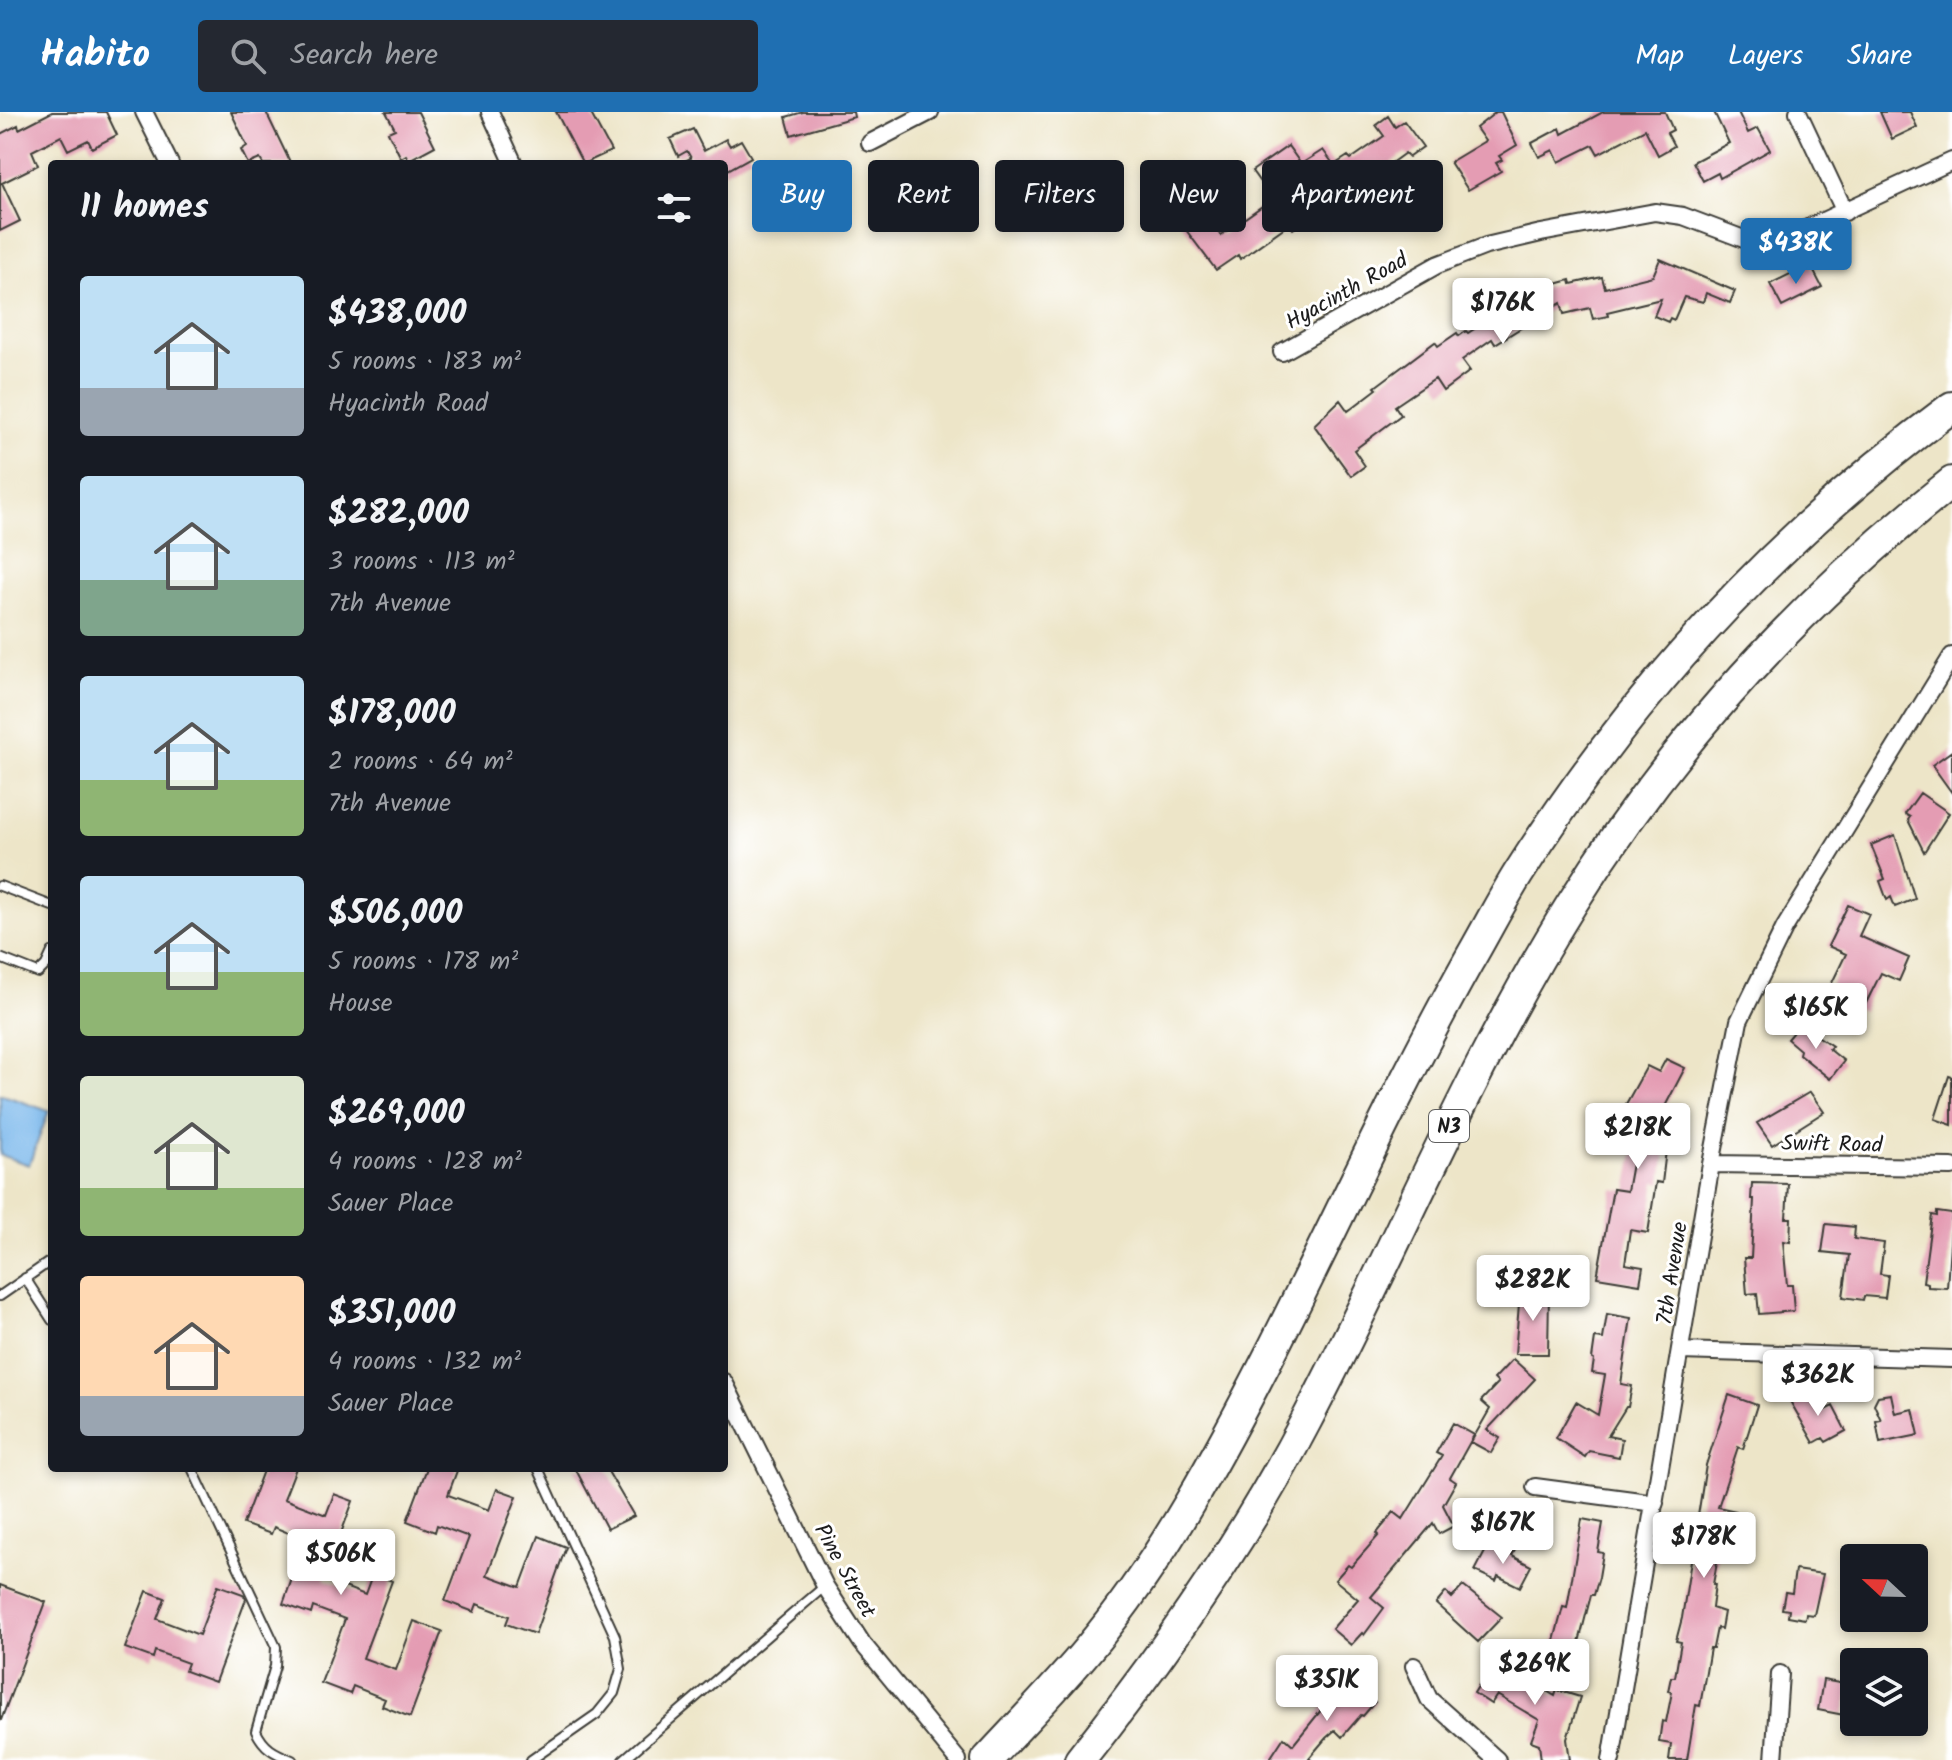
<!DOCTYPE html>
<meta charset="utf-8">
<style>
:root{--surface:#171b24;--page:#242831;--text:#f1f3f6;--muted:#9ea1a6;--accent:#1f6fb2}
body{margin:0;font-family:Kalam,sans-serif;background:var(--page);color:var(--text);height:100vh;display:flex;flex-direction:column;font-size:30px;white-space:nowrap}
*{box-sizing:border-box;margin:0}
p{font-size:26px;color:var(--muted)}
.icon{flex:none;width:44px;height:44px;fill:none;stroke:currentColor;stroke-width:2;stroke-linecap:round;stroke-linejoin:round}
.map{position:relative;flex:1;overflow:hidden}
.panel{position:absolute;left:48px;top:48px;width:680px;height:1312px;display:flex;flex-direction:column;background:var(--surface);border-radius:8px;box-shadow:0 4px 12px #0003}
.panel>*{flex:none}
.top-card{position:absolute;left:752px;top:48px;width:760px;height:72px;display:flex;gap:16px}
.needle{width:52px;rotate:292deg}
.fabs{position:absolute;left:1840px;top:1432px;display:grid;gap:16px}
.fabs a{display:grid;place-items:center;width:88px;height:88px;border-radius:8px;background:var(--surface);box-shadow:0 4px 12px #0003;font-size:40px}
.price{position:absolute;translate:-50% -68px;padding:0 18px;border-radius:8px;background:#fff;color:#222;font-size:26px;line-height:52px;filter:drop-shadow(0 2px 4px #0008)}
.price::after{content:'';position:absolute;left:50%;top:48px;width:24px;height:18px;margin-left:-12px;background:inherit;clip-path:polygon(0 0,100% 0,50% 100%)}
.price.on{background:var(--accent);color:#fff}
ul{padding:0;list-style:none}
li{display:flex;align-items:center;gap:24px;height:200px;padding:0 32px}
li span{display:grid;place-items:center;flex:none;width:224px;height:160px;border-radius:8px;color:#555}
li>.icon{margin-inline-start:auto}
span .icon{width:96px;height:96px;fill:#fffc;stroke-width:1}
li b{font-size:34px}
h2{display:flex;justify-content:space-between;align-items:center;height:96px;padding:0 32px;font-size:34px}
.chip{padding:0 28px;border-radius:8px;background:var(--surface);box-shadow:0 4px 12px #0003;font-size:28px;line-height:72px}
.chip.on{background:var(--accent);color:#fff}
header{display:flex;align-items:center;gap:48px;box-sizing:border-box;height:112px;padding:0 40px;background:var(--accent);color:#fff}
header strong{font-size:38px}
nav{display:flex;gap:44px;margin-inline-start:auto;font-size:28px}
.search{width:560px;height:72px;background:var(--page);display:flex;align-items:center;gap:20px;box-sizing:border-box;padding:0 28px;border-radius:8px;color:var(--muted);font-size:30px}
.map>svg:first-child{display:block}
</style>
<header>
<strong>Habito</strong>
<div class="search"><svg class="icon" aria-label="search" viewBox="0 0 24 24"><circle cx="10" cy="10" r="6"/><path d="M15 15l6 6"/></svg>Search here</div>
<nav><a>Map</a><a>Layers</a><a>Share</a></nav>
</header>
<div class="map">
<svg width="1952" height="1648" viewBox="0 0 1952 1648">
<rect width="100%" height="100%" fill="#fff"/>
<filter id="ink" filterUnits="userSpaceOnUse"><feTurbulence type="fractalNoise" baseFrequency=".0125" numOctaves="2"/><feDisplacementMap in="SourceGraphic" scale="16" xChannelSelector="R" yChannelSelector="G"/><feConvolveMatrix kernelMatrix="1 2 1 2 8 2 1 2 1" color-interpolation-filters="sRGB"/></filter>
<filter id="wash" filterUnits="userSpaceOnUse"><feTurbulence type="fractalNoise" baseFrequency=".006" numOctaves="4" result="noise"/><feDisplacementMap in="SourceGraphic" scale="32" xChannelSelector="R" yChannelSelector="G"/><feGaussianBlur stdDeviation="1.8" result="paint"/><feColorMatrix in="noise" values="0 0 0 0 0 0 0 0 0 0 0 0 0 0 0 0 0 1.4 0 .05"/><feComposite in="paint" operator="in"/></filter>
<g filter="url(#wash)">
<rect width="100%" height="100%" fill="#ede5c8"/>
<path fill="#77b6eb" stroke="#4a6984" stroke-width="2" d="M 0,982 L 49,999 L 29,1053 L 0,1043 Z"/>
<g id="blocks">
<path fill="#e49cb3" d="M 52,0 L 106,0 L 117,23 L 92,36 L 88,28 L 68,38 L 61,24 L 32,39 L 38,53 L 2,71 L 20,109 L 0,119 L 0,22 L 18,13 L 19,17 Z
M 231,0 L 266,0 L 291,52 L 263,52 L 260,47 L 248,52 L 241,38 L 247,34 Z
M 386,0 L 418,0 L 435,34 L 409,48 L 406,43 L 401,46 L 388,20 L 395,17 Z
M 556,0 L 590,0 L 611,39 L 583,52 Z
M 803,0 L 853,0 L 854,5 L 791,23 L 786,5 Z
M 1496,0 L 1501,0 L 1517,33 L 1499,44 L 1502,48 L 1496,51 L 1501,59 L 1468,78 L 1450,50 L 1485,29 L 1476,16 Z
M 1603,0 L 1665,0 L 1673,18 L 1667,21 L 1674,34 L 1658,43 L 1645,17 L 1598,42 L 1593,33 L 1559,50 L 1553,38 L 1539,45 L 1532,31 L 1560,16 L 1562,22 Z
M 1714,0 L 1738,0 L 1748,21 L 1758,16 L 1770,38 L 1720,66 L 1718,61 L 1703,69 L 1693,50 L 1729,31 Z
M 1880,0 L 1910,0 L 1917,15 L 1892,27 Z
M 1388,4 L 1395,15 L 1404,9 L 1423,35 L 1409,45 L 1405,41 L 1387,54 L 1385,51 L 1378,54 L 1338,80 L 1341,84 L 1293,117 L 1289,112 L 1240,147 L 1238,143 L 1216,158 L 1180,110 L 1201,95 L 1221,123 L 1272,87 L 1252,59 L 1288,34 L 1301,52 L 1323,38 L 1334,53 L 1348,44 L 1351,47 L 1384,24 L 1376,13 Z
M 693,17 L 704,39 L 726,27 L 730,34 L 741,28 L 751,45 L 724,60 L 724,52 L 678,52 L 691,46 L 687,39 L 678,44 L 670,27 Z
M 1212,66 L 1222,82 L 1204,94 L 1194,79 Z
M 1660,147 L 1735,179 L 1730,191 L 1706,181 L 1703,190 L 1684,185 L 1674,208 L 1670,206 L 1668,210 L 1654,204 L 1661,187 L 1607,200 L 1608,204 L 1593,207 L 1590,196 L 1564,202 L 1561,191 L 1495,232 L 1492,227 L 1462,248 L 1470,259 L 1443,279 L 1435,267 L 1395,294 L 1401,303 L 1354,338 L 1365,354 L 1351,364 L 1314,313 L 1340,288 L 1348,299 L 1377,277 L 1375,275 L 1435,230 L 1438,234 L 1457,221 L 1459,224 L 1466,219 L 1468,221 L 1505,197 L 1503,194 L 1526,180 L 1528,184 L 1541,176 L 1570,168 L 1571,172 L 1602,165 L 1605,176 L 1653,164 Z
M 1810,152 L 1822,175 L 1782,195 L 1770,172 Z
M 1952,639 L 1952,681 L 1932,653 Z
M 1920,681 L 1949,701 L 1924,740 L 1908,708 L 1910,705 L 1905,702 Z
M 1895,723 L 1915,787 L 1895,795 L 1891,785 L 1887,788 L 1880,769 L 1885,767 L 1871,733 Z
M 1848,793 L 1869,802 L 1859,824 L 1909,846 L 1899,869 L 1881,861 L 1862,899 L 1853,894 L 1845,910 L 1824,900 L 1832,882 L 1828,879 L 1846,842 L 1828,834 Z
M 1800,912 L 1832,934 L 1829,937 L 1844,949 L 1830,967 L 1799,942 L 1800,938 L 1787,927 Z
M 1666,947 L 1685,956 L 1648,1027 L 1667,1030 L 1662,1071 L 1656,1070 L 1648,1121 L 1630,1118 L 1625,1152 L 1643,1155 L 1640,1172 L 1597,1165 L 1613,1077 L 1627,1079 L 1635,1035 L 1615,1028 L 1626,992 L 1647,954 L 1659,960 Z
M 1949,964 L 1952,965 L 1952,1013 L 1935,1007 Z
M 1810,980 L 1824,1000 L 1772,1033 L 1757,1011 Z
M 1752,1071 L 1788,1072 L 1786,1106 L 1791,1106 L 1790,1130 L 1783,1129 L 1787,1173 L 1792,1173 L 1794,1199 L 1759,1202 L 1757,1181 L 1747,1182 L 1744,1146 L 1751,1146 L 1754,1087 L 1751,1087 Z
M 1937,1100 L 1952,1102 L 1947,1176 L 1928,1175 L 1928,1171 L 1923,1170 L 1932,1103 L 1937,1104 Z
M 1826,1112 L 1855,1115 L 1854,1127 L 1884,1131 L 1880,1162 L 1888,1163 L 1885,1186 L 1864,1184 L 1863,1188 L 1843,1185 L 1849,1143 L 1822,1140 Z
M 1520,1179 L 1549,1180 L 1548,1242 L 1515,1242 Z
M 1607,1202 L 1631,1206 L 1621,1272 L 1632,1274 L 1628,1295 L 1626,1295 L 1608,1324 L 1622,1327 L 1619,1345 L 1589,1339 L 1585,1345 L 1556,1326 L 1576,1290 L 1598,1303 L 1605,1263 L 1592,1261 L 1594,1248 L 1592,1247 L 1595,1226 L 1603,1227 Z
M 1513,1247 L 1535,1267 L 1487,1318 L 1500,1326 L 1491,1341 L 1471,1330 L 1490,1297 L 1481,1289 L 1498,1271 L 1494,1267 Z
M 1811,1277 L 1823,1299 L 1833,1294 L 1846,1319 L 1826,1330 L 1823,1326 L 1814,1331 L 1790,1289 Z
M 1891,1282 L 1895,1301 L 1913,1297 L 1919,1323 L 1880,1331 L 1876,1309 L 1881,1308 L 1874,1292 L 1878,1284 Z
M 1729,1283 L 1757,1293 L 1743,1337 L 1738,1335 L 1718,1395 L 1736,1399 L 1727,1435 L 1720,1434 L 1713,1472 L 1715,1472 L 1712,1496 L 1724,1500 L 1721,1517 L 1717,1516 L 1713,1536 L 1710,1536 L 1700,1594 L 1696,1593 L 1687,1648 L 1669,1648 L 1671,1632 L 1659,1630 L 1662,1609 L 1666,1610 L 1672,1580 L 1668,1579 L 1671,1565 L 1675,1565 L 1681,1530 L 1676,1529 L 1682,1506 L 1706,1353 Z
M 1453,1311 L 1474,1323 L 1450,1366 L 1456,1370 L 1443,1393 L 1454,1414 L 1439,1422 L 1433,1411 L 1371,1485 L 1384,1496 L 1364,1523 L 1362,1521 L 1351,1533 L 1332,1517 L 1358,1487 L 1335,1468 L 1348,1453 L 1351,1455 L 1379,1423 L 1377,1421 L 1394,1400 L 1403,1407 L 1442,1344 L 1436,1341 Z
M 264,1356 L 296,1356 L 284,1387 L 326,1403 L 334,1382 L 353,1389 L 324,1467 L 365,1483 L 373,1461 L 392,1469 L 363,1546 L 396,1558 L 414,1509 L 442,1519 L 410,1605 L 382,1594 L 385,1587 L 353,1574 L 350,1582 L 321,1571 L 345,1507 L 313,1495 L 311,1502 L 283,1492 L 306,1428 L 274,1415 L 271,1422 L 243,1412 Z
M 427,1356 L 458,1356 L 448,1383 L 489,1398 L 497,1377 L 517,1384 L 487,1463 L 520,1475 L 539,1424 L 566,1435 L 535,1522 L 506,1512 L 509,1504 L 477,1492 L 474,1500 L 445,1489 L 469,1425 L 437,1413 L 435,1420 L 407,1409 Z
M 575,1356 L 606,1356 L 634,1404 L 607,1417 Z
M 1582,1407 L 1603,1411 L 1598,1440 L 1603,1441 L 1599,1465 L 1594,1483 L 1591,1483 L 1575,1546 L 1551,1540 L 1563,1495 L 1567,1496 Z
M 1501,1431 L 1515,1438 L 1512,1444 L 1531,1454 L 1520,1475 L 1498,1464 L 1496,1469 L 1475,1459 L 1487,1436 L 1496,1440 Z
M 1795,1458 L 1823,1462 L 1814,1503 L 1806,1502 L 1805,1507 L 1788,1504 L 1789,1498 L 1782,1497 L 1785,1480 L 1792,1481 Z
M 0,1473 L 46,1490 L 1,1608 L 0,1608 Z
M 218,1473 L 243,1482 L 246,1487 L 215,1570 L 185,1559 L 188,1551 L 155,1539 L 153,1546 L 125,1536 L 147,1479 L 165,1486 L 157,1507 L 199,1523 Z
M 1463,1474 L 1502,1505 L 1478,1530 L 1436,1492 L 1446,1480 L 1452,1486 Z
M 1508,1540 L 1522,1549 L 1515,1560 L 1555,1584 L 1557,1578 L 1580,1585 L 1567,1627 L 1570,1648 L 1541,1648 L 1539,1632 L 1531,1629 L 1539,1608 L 1497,1583 L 1491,1592 L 1474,1581 L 1482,1568 L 1489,1572 Z
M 1347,1566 L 1375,1590 L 1363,1604 L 1361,1603 L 1342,1625 L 1335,1618 L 1326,1626 L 1309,1646 L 1311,1648 L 1269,1648 L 1284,1625 L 1293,1633 Z
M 1823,1568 L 1850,1573 L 1844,1603 L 1818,1598 Z"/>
</g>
</g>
<g filter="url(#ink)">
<use href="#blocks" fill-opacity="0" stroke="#3b3a36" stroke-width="2"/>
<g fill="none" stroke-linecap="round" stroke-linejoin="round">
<g stroke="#3b3a36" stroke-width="12">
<path id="lane" d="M 0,774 L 52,794
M 0,846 L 38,861 L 46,853 L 52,840
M 25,1166 L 52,1208
M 0,1184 L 52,1148
M 192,1356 L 276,1535 L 275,1554 L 256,1619 C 264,1636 274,1641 292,1648
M 531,1648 L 597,1602 L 614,1581 L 621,1557 L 615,1524 L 538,1356
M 623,1648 L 825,1474"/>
</g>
<g stroke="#3b3a36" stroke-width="20">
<path id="street" d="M 144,0 L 170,52
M 490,0 L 514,52
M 1798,0 L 1845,100
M 870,31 L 930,0
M 1282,240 L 1437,153 L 1486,134 L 1541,121 L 1655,100 L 1683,104 L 1749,129 L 1767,131 L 1782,128 L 1952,49
M 1711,1052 L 1952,1055
M 1680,1239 L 1952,1247
M 724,1270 L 825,1474 L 862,1531 L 958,1648
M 1535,1375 L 1655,1391
M 1414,1554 L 1429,1587 L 1497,1648
M 1611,1648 L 1711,1052 L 1739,909 L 1785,815 L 1952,544
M 1774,1648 L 1780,1562"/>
</g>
<g stroke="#3b3a36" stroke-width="34">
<path id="highway" d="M 987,1648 C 1021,1611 1057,1575 1089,1536 C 1125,1493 1162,1438 1190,1390 C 1292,1215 1369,1027 1468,850 C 1485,821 1500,791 1518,762 C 1633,580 1779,423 1952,295
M 1080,1648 C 1165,1541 1243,1430 1306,1309 C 1396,1138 1468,958 1571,793 C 1672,630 1802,489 1952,370"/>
</g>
<use href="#lane" stroke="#fff" stroke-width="8"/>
<use href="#street" stroke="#fff" stroke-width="16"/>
<use href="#highway" stroke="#fff" stroke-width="30"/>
</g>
</g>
<g text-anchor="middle" stroke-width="6" stroke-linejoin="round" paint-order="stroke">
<rect fill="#fff" stroke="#606060" stroke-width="2" x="1429" y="998" width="40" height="32" rx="6"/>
<g font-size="20" font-weight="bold" fill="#1c1c1c">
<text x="1449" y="1021">N3</text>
</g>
<g font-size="22" fill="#1c1c1c" stroke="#fff">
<text transform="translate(1346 178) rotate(-29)" y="8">Hyacinth Road</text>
<text transform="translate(1832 1031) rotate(1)" y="8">Swift Road</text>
<text transform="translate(1671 1161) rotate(-81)" y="8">7th Avenue</text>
<text transform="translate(846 1458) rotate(61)" y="8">Pine Street</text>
</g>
</g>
</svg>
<div class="fabs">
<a><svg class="needle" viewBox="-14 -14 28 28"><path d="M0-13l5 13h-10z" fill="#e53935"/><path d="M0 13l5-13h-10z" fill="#9ea1a6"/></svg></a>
<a><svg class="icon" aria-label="layers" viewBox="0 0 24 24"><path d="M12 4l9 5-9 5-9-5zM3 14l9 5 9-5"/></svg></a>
</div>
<b class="price on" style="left:1796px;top:174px">$438K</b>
<b class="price" style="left:1503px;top:234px">$176K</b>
<b class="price" style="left:1816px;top:939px">$165K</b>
<b class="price" style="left:1638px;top:1059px">$218K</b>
<b class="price" style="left:1533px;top:1211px">$282K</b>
<b class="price" style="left:1818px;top:1306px">$362K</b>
<b class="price" style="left:1503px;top:1454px">$167K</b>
<b class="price" style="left:1704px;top:1468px">$178K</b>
<b class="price" style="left:341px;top:1485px">$506K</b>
<b class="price" style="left:1535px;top:1595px">$269K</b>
<b class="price" style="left:1327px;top:1611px">$351K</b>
<div class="top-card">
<a class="chip on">Buy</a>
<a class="chip">Rent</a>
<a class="chip">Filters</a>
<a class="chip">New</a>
<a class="chip">Apartment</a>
</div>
<section class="panel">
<h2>11 homes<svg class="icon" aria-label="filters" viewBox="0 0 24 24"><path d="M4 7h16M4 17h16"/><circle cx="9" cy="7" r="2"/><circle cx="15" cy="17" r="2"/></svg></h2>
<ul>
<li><span style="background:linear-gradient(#bfe0f5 70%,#9aa5b1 0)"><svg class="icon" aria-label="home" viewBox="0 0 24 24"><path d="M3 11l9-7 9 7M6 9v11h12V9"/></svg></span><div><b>$438,000</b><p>5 rooms · 183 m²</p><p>Hyacinth Road</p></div></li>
<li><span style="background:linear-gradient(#bfe0f5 65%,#7fa58c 0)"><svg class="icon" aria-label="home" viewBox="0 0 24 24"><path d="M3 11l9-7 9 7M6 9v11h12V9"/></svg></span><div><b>$282,000</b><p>3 rooms · 113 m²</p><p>7th Avenue</p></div></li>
<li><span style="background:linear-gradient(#bfe0f5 65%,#8fb573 0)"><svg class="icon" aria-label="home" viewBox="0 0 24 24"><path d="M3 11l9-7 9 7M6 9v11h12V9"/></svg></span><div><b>$178,000</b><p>2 rooms · 64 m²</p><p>7th Avenue</p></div></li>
<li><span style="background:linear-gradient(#bfe0f5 60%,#8fb573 0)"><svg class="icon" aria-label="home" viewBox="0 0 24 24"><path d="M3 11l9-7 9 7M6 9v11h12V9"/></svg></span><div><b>$506,000</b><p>5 rooms · 178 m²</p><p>House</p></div></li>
<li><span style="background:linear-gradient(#dfe7d0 70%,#8fb573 0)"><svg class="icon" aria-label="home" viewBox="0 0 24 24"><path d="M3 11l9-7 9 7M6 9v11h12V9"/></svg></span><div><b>$269,000</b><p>4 rooms · 128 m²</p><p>Sauer Place</p></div></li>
<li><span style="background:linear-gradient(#ffd9b3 75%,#9aa5b1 0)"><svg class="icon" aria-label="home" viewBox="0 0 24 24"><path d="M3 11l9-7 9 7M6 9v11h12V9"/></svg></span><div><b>$351,000</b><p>4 rooms · 132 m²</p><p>Sauer Place</p></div></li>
</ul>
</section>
</div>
